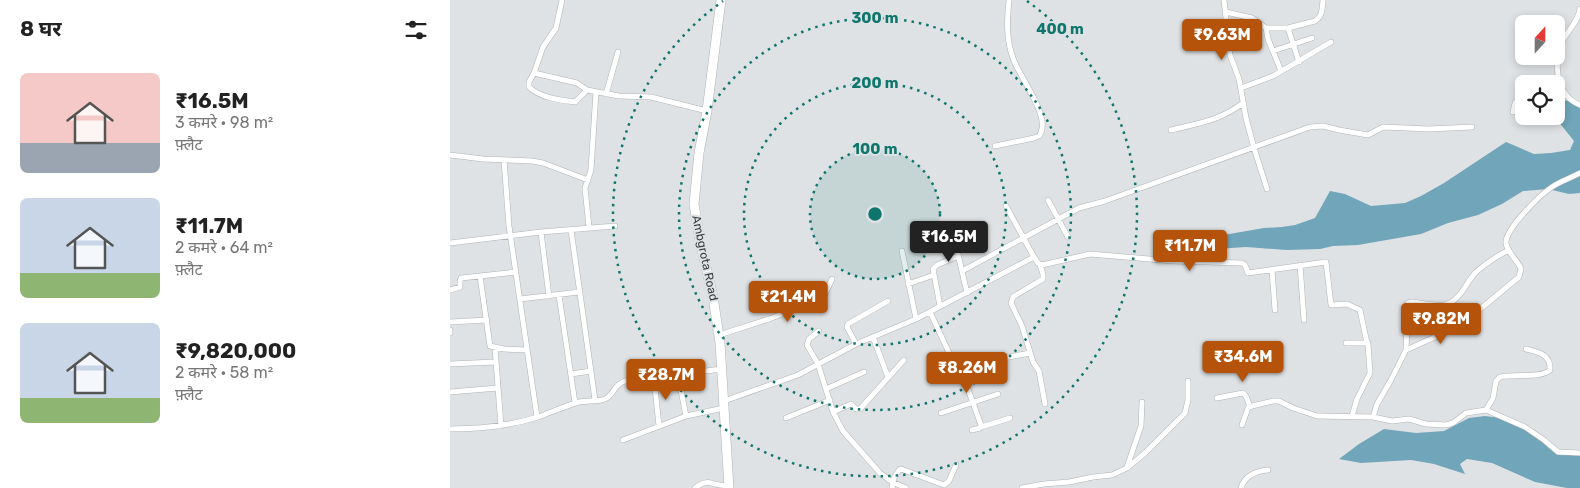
<!DOCTYPE html>
<html lang="hi">
<meta charset="utf-8">
<style>
:root{--surface:#fff;--page:#f2f2f2;--text:#222;--muted:#767676;--accent:#b45309}
body{margin:0;font-family:Rubik,"Noto Sans Devanagari",sans-serif;background:var(--page);color:var(--text);height:100vh;display:flex;flex-direction:column;font-size:19px;white-space:nowrap}
*{box-sizing:border-box;margin:0}
p{font-size:16px;color:var(--muted)}
.icon{flex:none;width:28px;height:28px;fill:none;stroke:currentColor;stroke-width:2;stroke-linecap:round;stroke-linejoin:round}
.map{position:relative;flex:1;overflow:hidden}
.sheet{display:flex;flex-direction:column;background:var(--surface);width:450px}
.sheet>*{flex:none}
.needle{width:32px;rotate:21deg}
.controls{position:absolute;left:1065px;top:15px;display:grid;gap:10px}
.controls a{display:grid;place-items:center;width:50px;height:50px;border-radius:8px;background:var(--surface);box-shadow:0 2px 8px #0003;font-size:25px}
.price{position:absolute;translate:-50% -42px;padding:0 11px;border-radius:5px;background:var(--accent);color:#fff;font-size:16px;line-height:32px;filter:drop-shadow(0 1px 2px #0008)}
.price::after{content:'';position:absolute;left:50%;top:30px;width:15px;height:11px;margin-left:-8px;background:inherit;clip-path:polygon(0 0,100% 0,50% 100%)}
.price.current{background:#222;color:#fff}
ul{padding:0;list-style:none}
li{display:flex;align-items:center;gap:15px;height:125px;padding:0 20px}
li span{display:grid;place-items:center;flex:none;width:140px;height:100px;border-radius:8px;color:#555}
li>.icon{margin-inline-start:auto}
span .icon{width:60px;height:60px;fill:#fffc;stroke-width:1}
li b{font-size:21px}
h2{display:flex;justify-content:space-between;align-items:center;height:60px;padding:0 20px;font-size:21px}
main{display:flex;flex:1;min-height:0}
.map>svg:first-child{display:block}
</style>
<main>
<section class="sheet">
<h2>8 घर<svg class="icon" aria-label="filters" viewBox="0 0 24 24"><path d="M4 7h16M4 17h16"/><circle cx="9" cy="7" r="2"/><circle cx="15" cy="17" r="2"/></svg></h2>
<ul>
<li><span style="background:linear-gradient(#f6c9c9 70%,#9aa5b1 0)"><svg class="icon" aria-label="home" viewBox="0 0 24 24"><path d="M3 11l9-7 9 7M6 9v11h12V9"/></svg></span><div><b>₹16.5M</b><p>3 कमरे · 98 m²</p><p>फ़्लैट</p></div></li>
<li><span style="background:linear-gradient(#c9d6e8 75%,#8fb573 0)"><svg class="icon" aria-label="home" viewBox="0 0 24 24"><path d="M3 11l9-7 9 7M6 9v11h12V9"/></svg></span><div><b>₹11.7M</b><p>2 कमरे · 64 m²</p><p>फ़्लैट</p></div></li>
<li><span style="background:linear-gradient(#c9d6e8 75%,#8fb573 0)"><svg class="icon" aria-label="home" viewBox="0 0 24 24"><path d="M3 11l9-7 9 7M6 9v11h12V9"/></svg></span><div><b>₹9,820,000</b><p>2 कमरे · 58 m²</p><p>फ़्लैट</p></div></li>
</ul>
</section>
<div class="map">
<svg width="1130" height="488" viewBox="0 0 1130 488">
<rect width="100%" height="100%" fill="#dfe2e4"/>
<path fill="#71a5ba" d="M 1106,99 L 1118,101 L 1130,108 L 1130,193 L 1119,194 L 1098,189 L 1073,191 L 1052,204 L 1028,215 L 998,223 L 971,234 L 908,245 L 883,246 L 870,249 L 837,250 L 796,247 L 751,250 L 729,246 L 724,239 L 756,238 L 814,228 L 832,227 L 845,225 L 865,218 L 880,191 L 895,194 L 921,206 L 955,203 L 971,196 L 994,183 L 1056,142 L 1084,154 L 1101,153 L 1120,150 L 1124,141 L 1104,116 L 1106,116 Z
M 1035,416 L 1059,419 L 1113,452 L 1130,454 L 1130,488 L 1117,488 L 1085,482 L 1042,463 L 1017,459 L 1010,464 L 1015,474 L 984,464 L 961,460 L 911,463 L 889,459 L 909,444 L 934,429 L 966,433 L 994,431 L 1019,418 Z"/>
<g fill="none" stroke-linecap="round" stroke-linejoin="round">
<g stroke="#b1b4b5" stroke-width="6">
<path id="street" d="M 112,0 L 106,28 L 93,47 L 84,73 L 79,82 L 79,87 C 91,98 109,100 125,102 L 137,90 L 169,96 L 201,97 L 257,111
M 774,0 L 780,55 L 789,79 L 796,118 L 804,148 L 817,189
M 1130,9 C 1128,22 1119,29 1113,40 C 1103,62 1105,95 1130,105
M 776,12 L 802,18 L 816,28 L 838,28 L 865,21 C 873,16 872,8 873,0
M 816,28 L 818,39 L 831,71
M 838,28 L 849,62
M 823,51 L 862,38
M 84,73 L 127,83 L 137,90
M 791,88 L 823,76 L 881,42
M 156,94 L 168,52
M 1063,112 L 1065,103 L 1074,94
M 721,130 C 749,123 769,121 793,103
M 545,146 L 584,138 L 589,136 C 603,118 569,77 563,58 C 556,39 557,20 559,0
M 0,155 L 33,159 L 82,161 L 93,163 L 138,180
M 54,160 L 59,226 L 87,417
M 598,200 L 618,237
M 556,206 L 584,257 L 588,263 L 592,265 L 640,254 L 723,261 L 792,263 L 795,265 L 798,273 L 876,262 L 881,305 L 897,304 L 910,310 L 917,343
M 139,227 L 135,188 L 141,170 L 146,92
M 502,228 L 517,293
M 121,230 L 145,400
M 91,232 L 99,296
M 0,243 L 91,232 L 165,226
M 452,251 L 466,319
M 590,265 L 593,274 L 593,279 L 563,297 L 561,303 L 572,326 L 583,362 L 589,371 L 595,404
M 850,265 L 854,320
M 822,270 L 825,310
M 512,271 L 629,208 L 655,201 L 860,127 L 873,126 L 889,130 L 918,135 L 933,127 L 979,129 L 1022,127
M 30,276 L 40,346 L 54,349 L 77,350
M 458,284 L 484,275
M 0,290 L 10,287 L 10,281 L 11,278 L 66,272
M 109,295 L 125,403
M 70,299 L 129,292
M 490,306 L 483,269 L 487,265 L 508,256
M 480,312 L 501,357 L 515,381 L 531,425 L 530,428 L 522,430
M 0,322 L 37,320
M 0,330 L 0,333
M 369,331 L 359,339 L 357,345 L 368,364 L 383,412 L 393,431 L 430,473 L 442,482 L 456,488
M 269,335 L 319,319 L 369,300 L 375,294 L 382,279
M 423,337 L 438,377
M 896,343 L 918,343 L 920,373 L 907,399 L 902,416
M 406,344 L 397,327 L 398,324 L 438,301
M 45,348 L 51,426
M 956,350 L 958,303 L 962,302 C 972,303 984,306 994,305 C 1010,302 1016,282 1026,272 C 1036,263 1047,256 1059,250
M 0,364 L 45,362
M 121,374 L 141,371
M 228,375 L 236,416
M 513,376 L 543,360 L 580,353
M 204,378 L 209,426
M 376,389 L 414,372
M 0,392 L 48,388
M 767,398 L 793,393 L 796,396 L 800,407
M 274,401 L 348,375 L 406,344 L 466,319 L 584,257
M 1036,410 L 1043,398 L 1046,381 L 1050,377 C 1064,373 1090,379 1100,370 C 1101,354 1088,352 1076,349
M 383,412 L 401,404 L 406,409 L 410,409 L 454,360
M 491,413 L 548,394
M 923,417 L 942,421 L 959,419 L 976,424 L 996,425 L 1003,423 L 1016,413 L 1036,410 L 1075,427 L 1094,440 L 1108,452 L 1130,453
M 336,418 L 380,400
M 792,425 L 798,408 L 802,406 L 823,401 L 829,401 L 843,408 L 867,416 L 923,417 L 927,404 L 941,380 L 956,350 L 1003,329 L 1023,315 L 1069,277 L 1071,269 C 1068,260 1057,253 1056,243 C 1055,229 1091,194 1102,187 C 1111,181 1121,178 1130,173
M 531,427 L 560,418
M 0,429 C 30,429 59,426 88,417 C 102,412 115,406 129,402 C 137,400 148,402 155,399 C 164,395 163,385 175,381 L 272,369
M 173,440 L 236,416 L 274,408
M 677,467 L 691,426 L 692,402
M 245,488 C 260,476 263,488 279,485
M 442,488 L 444,478 L 449,470 L 451,469 L 494,485 L 499,481 L 506,465
M 572,488 L 594,484 L 619,482 L 643,477 L 662,475 L 677,468 L 695,453 L 735,413 L 738,400 L 738,381
M 791,488 C 795,475 806,471 818,470"/>
</g>
<g stroke="#b1b4b5" stroke-width="10">
<path id="primary" d="M 271,0 L 257,111 L 249,153 L 244,204 L 250,241 L 263,297 L 270,343 L 279,488"/>
</g>
<use href="#street" stroke="#fff" stroke-width="5"/>
<use href="#primary" stroke="#fff" stroke-width="9"/>
</g>
<circle cx="425" cy="214" r="65" fill="#0f766e" fill-opacity=".12"/>
<g fill="none" stroke="#0f766e" stroke-width="2.5" stroke-dasharray="2.5 5">
<circle cx="425" cy="214" r="65"/>
<circle cx="425" cy="214" r="131"/>
<circle cx="425" cy="214" r="196"/>
<path d="M577 1A262 262 0 1 1 273 1"/>
</g>
<g text-anchor="middle" stroke-width="4" stroke-linejoin="round" paint-order="stroke">
<g font-size="12" fill="#3b3d3d" stroke="#dfe2e4">
<text transform="translate(255 258) rotate(78)" y="4">Ambgrota Road</text>
</g>
</g>
<circle cx="425" cy="214" r="8" fill="#0f766e" stroke="#dfe2e4" stroke-width="2.5"/>
<g font-size="15" text-anchor="middle" font-weight="bold" fill="#0f766e" stroke="#dfe2e4" stroke-width="4" stroke-linejoin="round" paint-order="stroke">
<text x="425" y="23">300 m</text>
<text x="610" y="34">400 m</text>
<text x="425" y="88">200 m</text>
<text x="425" y="154">100 m</text>
</g>
</svg>
<div class="controls">
<a><svg class="needle" viewBox="-14 -14 28 28"><path d="M0-13l5 13h-10z" fill="#e53935"/><path d="M0 13l5-13h-10z" fill="#767676"/></svg></a>
<a><svg class="icon" aria-label="locate" viewBox="0 0 24 24"><circle cx="12" cy="12" r="6"/><path d="M12 2v4M12 18v4M2 12h4M18 12h4"/></svg></a>
</div>
<b class="price" style="left:772px;top:61px">₹9.63M</b>
<b class="price current" style="left:499px;top:263px">₹16.5M</b>
<b class="price" style="left:740px;top:272px">₹11.7M</b>
<b class="price" style="left:338px;top:323px">₹21.4M</b>
<b class="price" style="left:991px;top:345px">₹9.82M</b>
<b class="price" style="left:793px;top:383px">₹34.6M</b>
<b class="price" style="left:517px;top:394px">₹8.26M</b>
<b class="price" style="left:216px;top:401px">₹28.7M</b>
</div>
</main>
